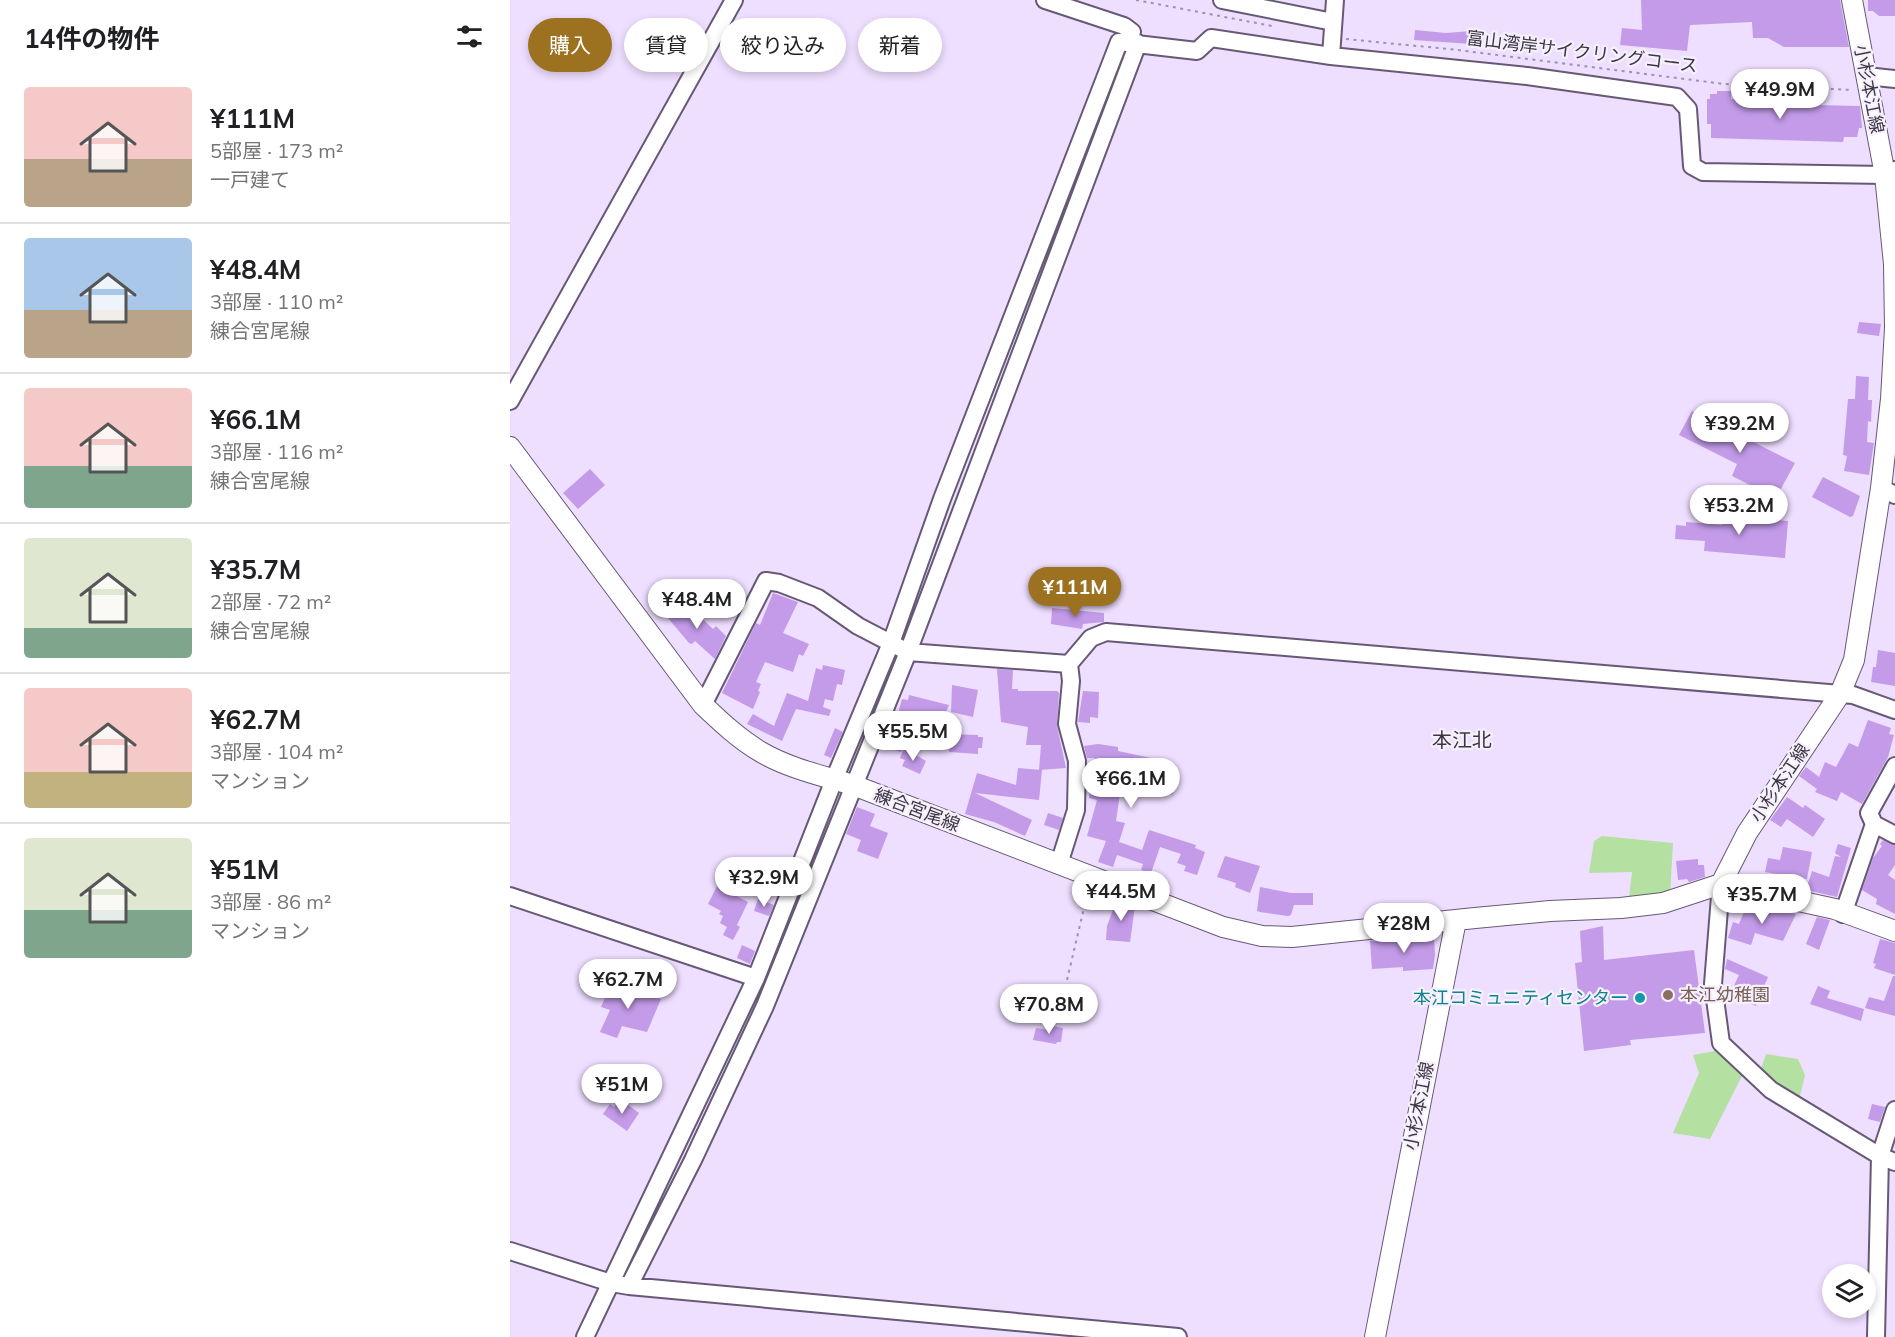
<!DOCTYPE html>
<html lang="ja">
<meta charset="utf-8">
<style>
:root{--surface:#fff;--page:#f2f2f2;--text:#202124;--muted:#757577;--line:#e0e0e0;--accent:#9c7120}
body{margin:0;font-family:Mulish,"Noto Sans JP",sans-serif;background:var(--page);color:var(--text);height:100vh;display:flex;flex-direction:column;font-size:22px;white-space:nowrap}
*{box-sizing:border-box;margin:0}
p{font-size:20px;color:var(--muted)}
.icon{flex:none;width:33px;height:33px;fill:none;stroke:currentColor;stroke-width:2;stroke-linecap:round;stroke-linejoin:round}
.map{position:relative;flex:1;overflow:hidden}
.details{display:flex;flex-direction:column;background:var(--surface);width:510px}
.details>*{flex:none}
.banner{position:absolute;left:18px;top:18px;width:570px;height:54px;display:flex;gap:12px}
.tools{position:absolute;left:1312px;top:1264px;display:grid;gap:12px}
.tools a{display:grid;place-items:center;width:54px;height:54px;border-radius:50%;background:var(--surface);box-shadow:0 3px 9px #0003;font-size:30px}
.price{position:absolute;translate:-50% -51px;padding:0 14px;border-radius:21px;background:#fff;color:#222;font-size:20px;line-height:39px;filter:drop-shadow(0 2px 3px #0008)}
.price::after{content:'';position:absolute;left:50%;top:36px;width:18px;height:14px;margin-left:-9px;background:inherit;clip-path:polygon(0 0,100% 0,50% 100%)}
.price.on{background:var(--accent);color:#fff}
ul{padding:0;list-style:none}
li{display:flex;align-items:center;gap:18px;height:150px;padding:0 24px}
li+li{border-top:2px solid var(--line)}
li span{display:grid;place-items:center;flex:none;width:168px;height:120px;border-radius:6px;color:#555}
li>.icon{margin-inline-start:auto}
span .icon{width:72px;height:72px;fill:#fffc;stroke-width:1}
li b{font-size:26px}
h2{display:flex;justify-content:space-between;align-items:center;height:72px;padding:0 24px;font-size:26px}
.tag{padding:0 21px;border-radius:27px;background:var(--surface);box-shadow:0 3px 9px #0003;font-size:21px;line-height:54px}
.tag.on{background:var(--accent);color:#fff}
main{display:flex;flex:1;min-height:0}
.map>svg:first-child{display:block}
</style>
<main>
<section class="details">
<h2>14件の物件<svg class="icon" aria-label="filters" viewBox="0 0 24 24"><path d="M4 7h16M4 17h16"/><circle cx="9" cy="7" r="2"/><circle cx="15" cy="17" r="2"/></svg></h2>
<ul>
<li><span style="background:linear-gradient(#f6c9c9 60%,#b9a48a 0)"><svg class="icon" aria-label="home" viewBox="0 0 24 24"><path d="M3 11l9-7 9 7M6 9v11h12V9"/></svg></span><div><b>¥111M</b><p>5部屋 · 173 m²</p><p>一戸建て</p></div></li>
<li><span style="background:linear-gradient(#a9c7e8 60%,#b9a48a 0)"><svg class="icon" aria-label="home" viewBox="0 0 24 24"><path d="M3 11l9-7 9 7M6 9v11h12V9"/></svg></span><div><b>¥48.4M</b><p>3部屋 · 110 m²</p><p>練合宮尾線</p></div></li>
<li><span style="background:linear-gradient(#f6c9c9 65%,#7fa58c 0)"><svg class="icon" aria-label="home" viewBox="0 0 24 24"><path d="M3 11l9-7 9 7M6 9v11h12V9"/></svg></span><div><b>¥66.1M</b><p>3部屋 · 116 m²</p><p>練合宮尾線</p></div></li>
<li><span style="background:linear-gradient(#dfe7d0 75%,#7fa58c 0)"><svg class="icon" aria-label="home" viewBox="0 0 24 24"><path d="M3 11l9-7 9 7M6 9v11h12V9"/></svg></span><div><b>¥35.7M</b><p>2部屋 · 72 m²</p><p>練合宮尾線</p></div></li>
<li><span style="background:linear-gradient(#f6c9c9 70%,#c2b280 0)"><svg class="icon" aria-label="home" viewBox="0 0 24 24"><path d="M3 11l9-7 9 7M6 9v11h12V9"/></svg></span><div><b>¥62.7M</b><p>3部屋 · 104 m²</p><p>マンション</p></div></li>
<li><span style="background:linear-gradient(#dfe7d0 60%,#7fa58c 0)"><svg class="icon" aria-label="home" viewBox="0 0 24 24"><path d="M3 11l9-7 9 7M6 9v11h12V9"/></svg></span><div><b>¥51M</b><p>3部屋 · 86 m²</p><p>マンション</p></div></li>
</ul>
</section>
<div class="map">
<svg width="1385" height="1337" viewBox="0 0 1385 1337">
<rect width="100%" height="100%" fill="#eedeff"/>
<path fill="#b4e0a1" d="M 1092,836 L 1163,843 L 1160,895 L 1119,897 L 1122,872 L 1079,873 L 1084,841 Z
M 1205,1051 L 1233,1074 L 1200,1139 L 1163,1133 L 1189,1073 L 1183,1055 Z
M 1256,1054 L 1288,1059 L 1295,1075 L 1289,1100 L 1249,1075 Z"/>
<path fill="#c39be9" d="M 1131,0 L 1330,0 L 1339,47 L 1274,47 L 1258,38 L 1243,38 L 1242,22 L 1180,25 L 1177,51 L 1110,45 L 1112,28 L 1132,30 Z
M 1358,0 L 1385,0 L 1385,16 L 1369,16 L 1363,11 L 1358,11 Z
M 905,30 L 936,33 L 962,31 L 961,44 L 904,40 Z
M 1207,91 L 1221,91 L 1221,99 L 1259,100 L 1259,104 L 1350,106 L 1352,128 L 1349,128 L 1347,137 L 1334,137 L 1333,142 L 1201,138 L 1201,124 L 1197,124 L 1197,99 L 1200,99 L 1200,94 L 1207,94 Z
M 1349,322 L 1371,324 L 1369,336 L 1347,333 Z
M 1346,376 L 1359,377 L 1358,400 L 1362,400 L 1361,422 L 1358,421 L 1357,442 L 1364,443 L 1359,475 L 1334,471 L 1337,456 L 1333,455 L 1338,399 L 1345,399 Z
M 1182,411 L 1285,463 L 1266,498 L 1222,476 L 1227,464 L 1169,435 Z
M 80,469 L 95,485 L 68,509 L 53,493 Z
M 1313,477 L 1350,496 L 1343,516 L 1340,517 L 1302,497 Z
M 1218,511 L 1239,513 L 1238,518 L 1278,521 L 1275,558 L 1194,551 L 1195,541 L 1165,539 L 1166,525 L 1176,526 L 1176,522 L 1212,525 L 1213,516 L 1218,517 Z
M 263,593 L 288,602 L 273,633 L 299,644 L 293,656 L 289,654 L 283,672 L 255,662 L 246,682 L 251,684 L 248,691 L 250,692 L 243,709 L 212,693 L 246,623 L 250,625 Z
M 175,602 L 203,629 L 206,626 L 216,636 L 205,659 L 185,641 L 182,644 L 179,643 L 157,617 Z
M 542,608 L 594,613 L 594,622 L 573,624 L 572,629 L 541,624 Z
M 1368,650 L 1385,653 L 1385,686 L 1361,682 L 1363,667 L 1366,667 Z
M 313,665 L 335,670 L 332,685 L 327,684 L 323,701 L 315,699 L 313,707 L 321,710 L 319,716 L 286,709 L 272,741 L 237,724 L 243,714 L 264,726 L 277,693 L 298,701 L 306,668 L 312,670 Z
M 487,669 L 503,670 L 502,689 L 508,689 L 508,691 L 547,691 L 549,693 L 547,726 L 556,768 L 529,770 L 531,745 L 516,745 L 518,727 L 491,722 Z
M 442,685 L 468,690 L 463,717 L 441,712 Z
M 573,691 L 589,692 L 588,718 L 580,717 L 580,723 L 568,722 Z
M 399,695 L 439,705 L 431,724 L 415,723 L 411,729 L 400,726 L 391,752 L 371,746 L 376,735 L 382,735 L 392,699 L 398,700 Z
M 1358,720 L 1381,728 L 1379,734 L 1384,735 L 1378,757 L 1352,804 L 1331,792 L 1327,801 L 1305,792 L 1307,789 L 1289,776 L 1296,767 L 1309,777 L 1315,762 L 1326,767 L 1339,743 L 1348,747 Z
M 325,728 L 333,732 L 321,758 L 314,755 Z
M 440,734 L 468,735 L 468,737 L 473,737 L 472,748 L 468,748 L 468,754 L 439,752 Z
M 588,744 L 608,747 L 608,751 L 641,758 L 639,766 L 663,772 L 662,774 L 667,776 L 662,795 L 642,790 L 643,786 L 638,785 L 640,777 L 617,771 L 615,788 L 611,787 L 606,821 L 615,823 L 609,842 L 632,850 L 639,830 L 686,845 L 685,848 L 695,852 L 687,875 L 674,871 L 676,866 L 667,863 L 671,854 L 650,847 L 641,873 L 631,870 L 633,864 L 607,855 L 603,867 L 588,862 L 596,841 L 577,836 L 587,800 L 579,798 L 585,758 L 577,758 L 574,746 Z
M 394,748 L 416,761 L 410,774 L 392,766 L 395,760 L 390,758 Z
M 508,768 L 532,770 L 529,800 L 465,793 L 522,820 L 515,836 L 484,822 L 455,814 L 467,773 L 506,785 Z
M 1277,797 L 1293,808 L 1295,805 L 1315,819 L 1303,837 L 1277,819 L 1271,827 L 1260,820 Z
M 347,807 L 365,814 L 360,826 L 378,833 L 368,859 L 347,851 L 351,840 L 336,834 Z
M 538,813 L 553,818 L 549,830 L 534,825 Z
M 1373,840 L 1385,845 L 1385,865 L 1378,875 L 1385,880 L 1385,914 L 1366,904 L 1367,899 L 1352,890 L 1363,858 L 1372,846 L 1370,844 Z
M 1328,844 L 1341,848 L 1327,897 L 1296,890 L 1302,871 L 1319,877 L 1325,856 L 1331,857 L 1325,853 Z
M 1273,847 L 1302,852 L 1297,879 L 1255,872 L 1258,858 L 1270,860 Z
M 715,856 L 750,866 L 740,893 L 725,887 L 726,883 L 707,877 Z
M 1188,859 L 1188,865 L 1194,865 L 1195,877 L 1179,882 L 1177,879 L 1168,880 L 1166,861 Z
M 207,886 L 238,902 L 227,925 L 230,927 L 223,940 L 213,935 L 217,927 L 210,923 L 213,916 L 209,914 L 211,911 L 198,904 Z
M 750,887 L 781,893 L 803,893 L 803,905 L 784,905 L 781,915 L 778,916 L 750,912 L 747,911 Z
M 248,899 L 264,905 L 259,916 L 244,911 Z
M 607,899 L 625,906 L 620,942 L 596,940 L 597,926 Z
M 1257,906 L 1286,914 L 1273,941 L 1245,933 L 1241,945 L 1218,938 L 1223,922 L 1229,924 L 1236,907 L 1254,914 Z
M 1307,917 L 1320,920 L 1309,950 L 1296,944 Z
M 1093,926 L 1094,960 L 1184,950 L 1195,1033 L 1120,1040 L 1121,1045 L 1074,1051 L 1065,963 L 1072,962 L 1070,931 Z
M 924,936 L 925,955 L 923,969 L 893,971 L 893,967 L 862,969 L 860,941 Z
M 1370,939 L 1385,943 L 1385,975 L 1364,968 L 1366,964 L 1363,963 Z
M 232,945 L 245,951 L 240,964 L 227,958 Z
M 1217,959 L 1258,977 L 1246,1006 L 1220,994 L 1229,975 L 1215,969 Z
M 1383,976 L 1385,976 L 1385,1016 L 1355,1008 L 1359,997 L 1374,1001 Z
M 102,982 L 151,999 L 137,1032 L 112,1026 L 107,1038 L 90,1032 L 100,1010 L 91,1007 Z
M 1308,986 L 1320,991 L 1317,998 L 1354,1009 L 1351,1021 L 1300,1004 Z
M 538,1025 L 553,1028 L 551,1042 L 547,1042 L 546,1044 L 523,1040 L 526,1028 L 538,1030 Z
M 110,1099 L 129,1113 L 117,1131 L 93,1114 L 100,1104 L 104,1107 Z
M 1362,1104 L 1375,1107 L 1370,1122 L 1358,1119 Z"/>
<g fill="none" stroke-linecap="round" stroke-linejoin="round">
<g stroke="#675975" stroke-width="20">
<path id="minor" d="M 535,0 L 614,26 L 622,32
M 712,0 L 823,22
M 821,56 L 825,0
M 1356,76 L 1385,79
M 0,401 L 224,0
M 1371,488 L 1385,495
M 193,705 L 256,581 L 269,583 L 308,598 L 348,626 L 398,652 L 559,664 L 581,638 L 596,632 L 1343,695 L 1385,710
M 1385,766 L 1359,813 L 1364,824 L 1385,835
M 549,864 L 566,810 L 567,761 L 557,724 L 561,681 L 559,664
M 1211,884 L 1203,984 L 1211,1043 L 1261,1090 L 1370,1156 L 1385,1162
M 0,896 L 246,978
M 1333,914 L 1364,824
M 0,1251 L 101,1283 L 119,1286 L 668,1337
M 119,1286 L 183,1160 L 255,1006 L 398,652 L 628,43
M 75,1337 L 246,978 L 328,770 L 381,643 L 432,499 L 609,42 L 687,51 L 701,38 L 821,56 L 1017,76 L 1167,97 L 1178,109 L 1182,166 L 1193,172 L 1375,175 L 1385,170
M 1366,1337 L 1370,1156 L 1385,1110"/>
</g>
<g stroke="#675975" stroke-width="22">
<path id="major" d="M 0,447 L 193,705 C 211,722 229,739 251,752 C 278,768 313,776 343,785 L 713,927 L 752,936 L 782,937 L 965,918 L 1040,911 L 1111,908 L 1153,903 L 1211,884 L 1237,833 L 1330,694 L 1344,660 L 1371,488 L 1381,399 L 1385,328 L 1384,264 L 1375,175 L 1342,0
M 1211,884 L 1325,909 L 1385,931
M 865,1337 L 946,920"/>
</g>
<path stroke="#9f93ab" stroke-width="2" stroke-dasharray="3 4.5" stroke-linecap="butt" d="M 626,0 L 762,26
M 836,39 L 948,50 L 1214,84 L 1343,90
M 557,980 L 578,891"/>
<use href="#minor" stroke="#fff" stroke-width="16"/>
<use href="#major" stroke="#fff" stroke-width="20"/>
</g>
<circle fill="#8d6e63" stroke="#f6f0fd" stroke-width="2" cx="1158" cy="995" r="6"/>
<circle fill="#0f9aa8" stroke="#f6f0fd" stroke-width="2" cx="1130" cy="998" r="6"/>
<g text-anchor="middle" stroke-width="4.5" stroke-linejoin="round" paint-order="stroke">
<g font-size="18" fill="#3c3643" stroke="#f6f0fd">
<text transform="translate(1072 52) rotate(7)" y="6">富山湾岸サイクリングコース</text>
<text transform="translate(1359 89) rotate(79)" y="6">小杉本江線</text>
<text transform="translate(1270 783) rotate(-56)" y="6">小杉本江線</text>
<text transform="translate(407 810) rotate(21)" y="6">練合宮尾線</text>
<text transform="translate(909 1106) rotate(-79)" y="6">小杉本江線</text>
</g>
<g font-size="18" fill="#785e54" stroke="#f6f0fd" text-anchor="start">
<text x="1170" y="1001">本江幼稚園</text>
</g>
<g font-size="18" fill="#0d838f" stroke="#f6f0fd" text-anchor="end">
<text x="1118" y="1004">本江コミュニティセンター</text>
</g>
<g font-size="20" fill="#3c3643" stroke="#f6f0fd">
<text x="952" y="747">本江北</text>
</g>
</g>
</svg>
<div class="tools">
<a><svg class="icon" aria-label="layers" viewBox="0 0 24 24"><path d="M12 4l9 5-9 5-9-5zM3 14l9 5 9-5"/></svg></a>
</div>
<b class="price" style="left:1270px;top:120px">¥49.9M</b>
<b class="price" style="left:1230px;top:454px">¥39.2M</b>
<b class="price" style="left:1229px;top:536px">¥53.2M</b>
<b class="price on" style="left:565px;top:618px">¥111M</b>
<b class="price" style="left:187px;top:630px">¥48.4M</b>
<b class="price" style="left:403px;top:762px">¥55.5M</b>
<b class="price" style="left:621px;top:809px">¥66.1M</b>
<b class="price" style="left:254px;top:908px">¥32.9M</b>
<b class="price" style="left:611px;top:922px">¥44.5M</b>
<b class="price" style="left:1252px;top:925px">¥35.7M</b>
<b class="price" style="left:894px;top:954px">¥28M</b>
<b class="price" style="left:118px;top:1010px">¥62.7M</b>
<b class="price" style="left:539px;top:1035px">¥70.8M</b>
<b class="price" style="left:112px;top:1115px">¥51M</b>
<div class="banner">
<a class="tag on">購入</a>
<a class="tag">賃貸</a>
<a class="tag">絞り込み</a>
<a class="tag">新着</a>
</div>
</div>
</main>
